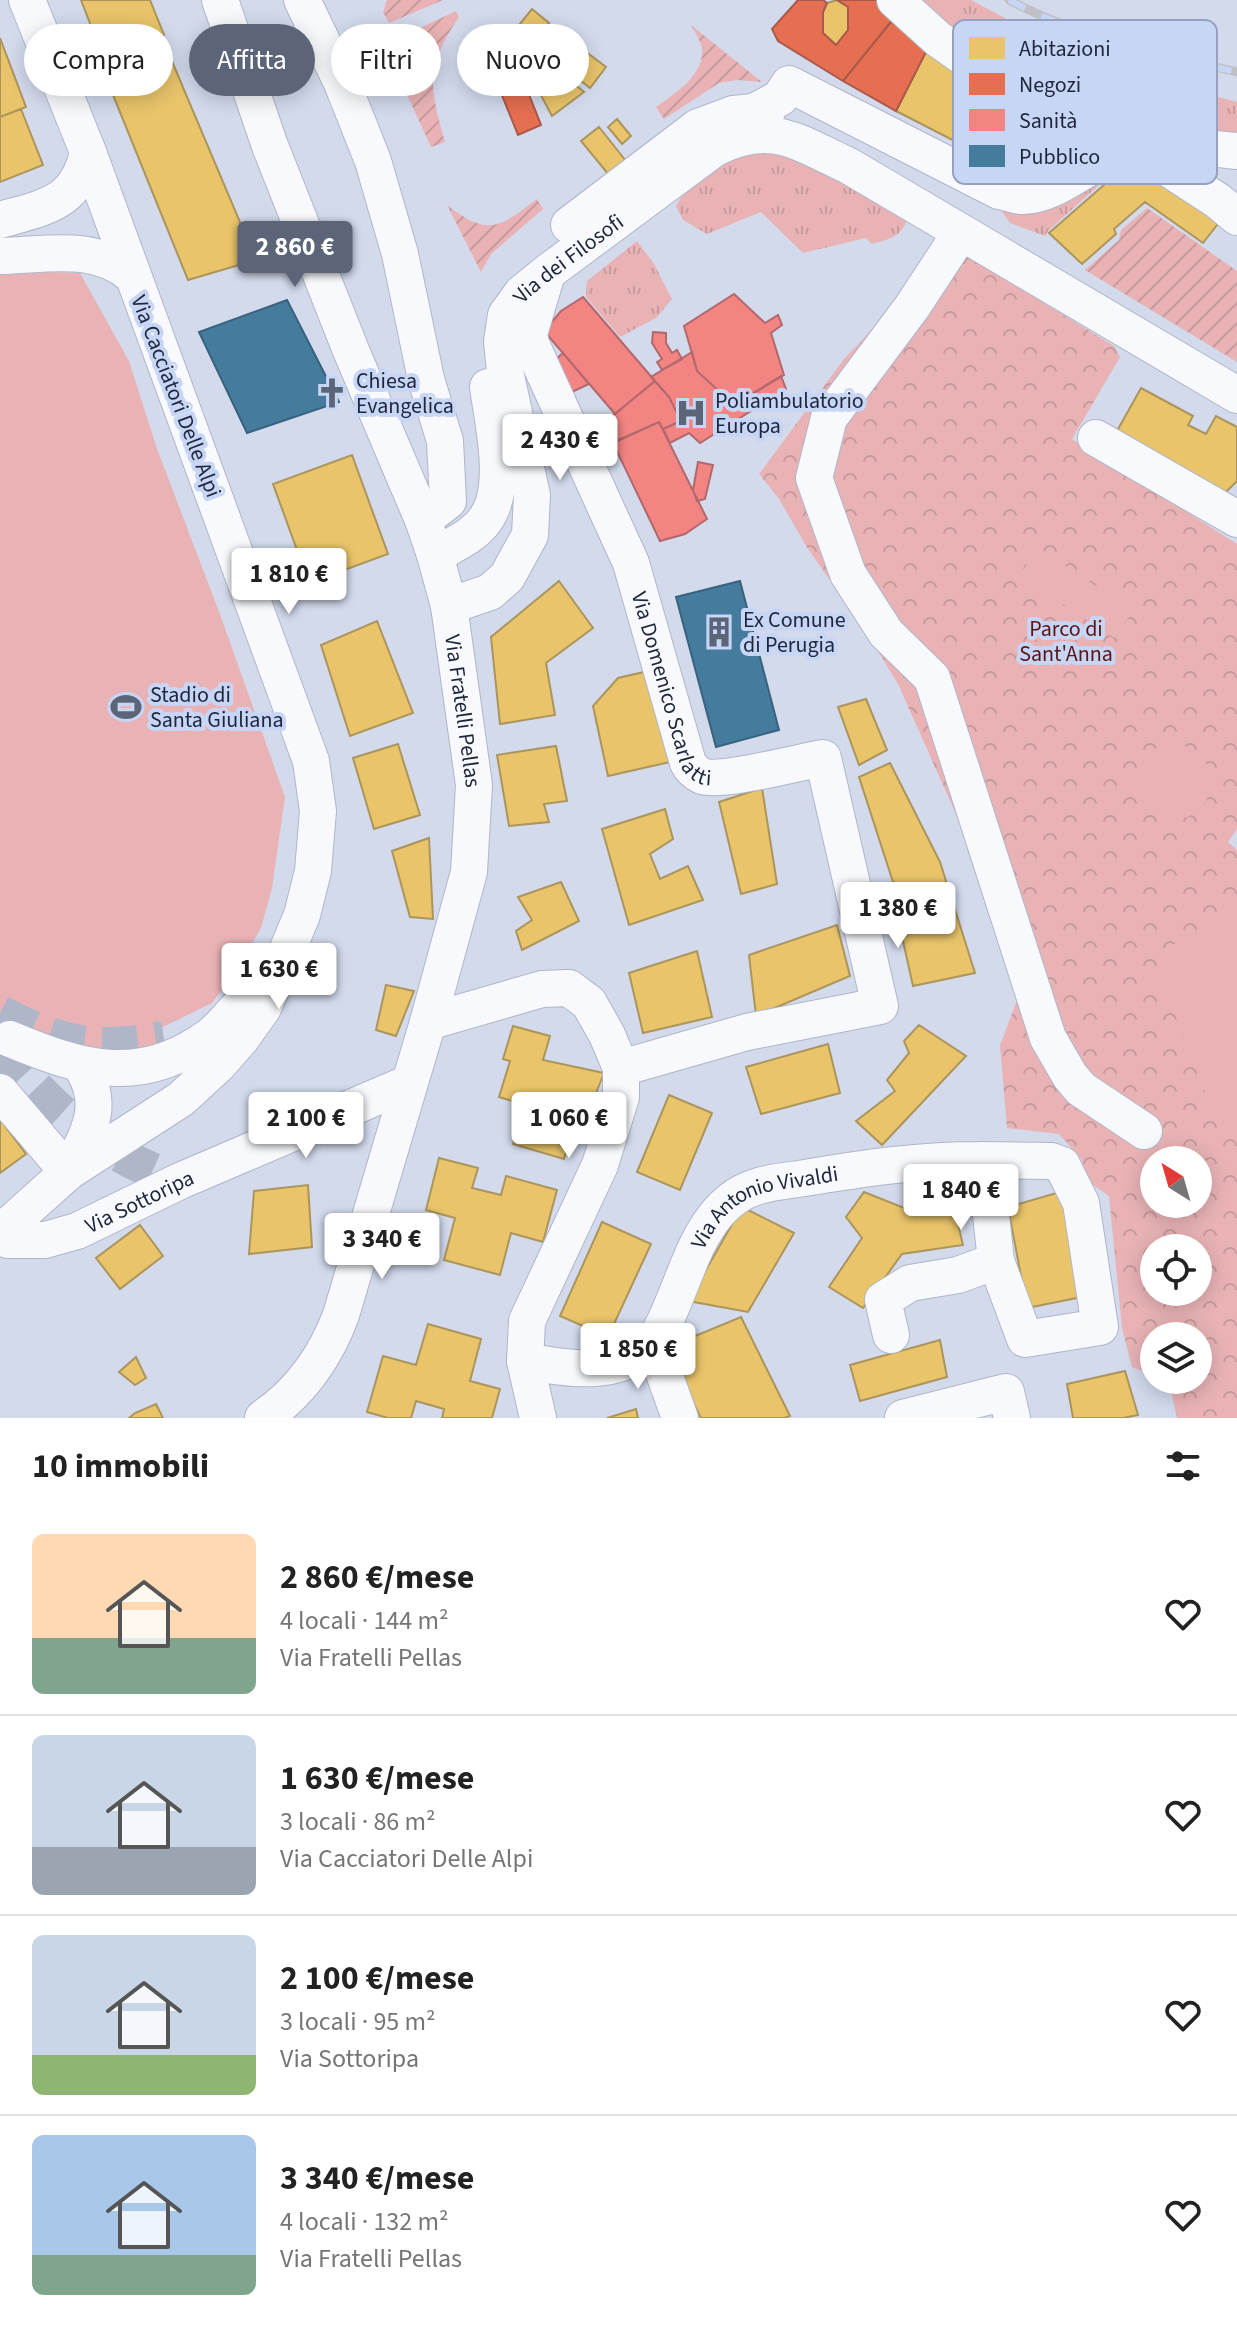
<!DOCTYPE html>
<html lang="it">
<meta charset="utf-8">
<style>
:root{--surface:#fff;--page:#f2f2f2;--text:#222;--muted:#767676;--line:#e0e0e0;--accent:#5c6578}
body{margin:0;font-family:"Source Sans 3",sans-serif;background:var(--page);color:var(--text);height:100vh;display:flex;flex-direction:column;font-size:30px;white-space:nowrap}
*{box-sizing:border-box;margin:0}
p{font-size:26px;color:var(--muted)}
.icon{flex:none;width:44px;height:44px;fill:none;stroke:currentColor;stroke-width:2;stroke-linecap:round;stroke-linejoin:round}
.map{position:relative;height:1418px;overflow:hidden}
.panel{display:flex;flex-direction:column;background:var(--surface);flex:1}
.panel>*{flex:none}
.hud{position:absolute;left:24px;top:24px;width:800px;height:72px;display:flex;gap:16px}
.needle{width:52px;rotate:323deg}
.fabs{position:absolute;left:1140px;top:1146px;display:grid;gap:16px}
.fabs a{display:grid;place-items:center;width:72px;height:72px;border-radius:50%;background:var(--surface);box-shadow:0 4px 20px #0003;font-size:40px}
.price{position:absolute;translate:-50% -68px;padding:0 18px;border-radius:8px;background:#fff;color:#222;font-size:26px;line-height:52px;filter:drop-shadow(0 2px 4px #0008)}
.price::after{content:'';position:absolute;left:50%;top:48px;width:24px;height:18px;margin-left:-12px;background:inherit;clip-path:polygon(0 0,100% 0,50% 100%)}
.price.current{background:var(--accent);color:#fff}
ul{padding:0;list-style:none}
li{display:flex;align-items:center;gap:24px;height:200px;padding:0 32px}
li+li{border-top:2px solid var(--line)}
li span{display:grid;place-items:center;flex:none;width:224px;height:160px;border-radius:12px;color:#555}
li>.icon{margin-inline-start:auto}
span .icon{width:96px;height:96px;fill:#fffc;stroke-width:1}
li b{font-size:34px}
h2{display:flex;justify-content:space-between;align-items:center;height:96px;padding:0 32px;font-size:34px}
.pill{padding:0 28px;border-radius:36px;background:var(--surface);box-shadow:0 4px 20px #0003;font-size:28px;line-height:72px}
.pill.current{background:var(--accent);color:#fff}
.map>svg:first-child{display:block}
</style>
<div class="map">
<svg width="1237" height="1418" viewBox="0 0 1237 1418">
<defs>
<pattern id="grass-tufts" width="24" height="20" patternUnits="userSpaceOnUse" patternTransform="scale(2)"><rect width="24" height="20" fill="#e9b3b6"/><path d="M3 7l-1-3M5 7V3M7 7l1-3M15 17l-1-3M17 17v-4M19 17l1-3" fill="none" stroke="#c79a9d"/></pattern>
<pattern id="forest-crowns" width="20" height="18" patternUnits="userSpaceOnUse" patternTransform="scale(2)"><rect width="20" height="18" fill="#e9b3b6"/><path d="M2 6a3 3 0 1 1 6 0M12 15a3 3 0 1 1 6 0" fill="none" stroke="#c79a9d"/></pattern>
<pattern id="garden-furrows" width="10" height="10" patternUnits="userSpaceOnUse" patternTransform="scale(2)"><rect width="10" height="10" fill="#e9b3b6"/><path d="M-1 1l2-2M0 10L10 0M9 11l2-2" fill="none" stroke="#c79a9d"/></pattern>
</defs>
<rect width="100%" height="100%" fill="#d2daec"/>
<path fill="url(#grass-tufts)" d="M 909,0 L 971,0 L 1091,64 L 1237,102 L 1237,145 L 1133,138 L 1041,99 Z
M 781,148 L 907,220 C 901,237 889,239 872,244 L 866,238 L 803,253 L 761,212 L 707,234 L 683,220 L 676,206 C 687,183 720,160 744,152 C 755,149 769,149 781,148 Z
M 1129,158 L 1048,231 L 1045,236 L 1010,223 L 991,196 Z
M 637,241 L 654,264 L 672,299 L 656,318 L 620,337 L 586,297 L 587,281 Z"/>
<path fill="url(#forest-crowns)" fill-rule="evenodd" d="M 951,246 L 1114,346 L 1120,357 L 1072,439 L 1237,544 L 1237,829 L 1228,842 L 1237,850 L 1237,1418 L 1177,1418 L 1169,1382 L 1165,1380 L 1198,1380 L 1198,1336 L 1154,1336 L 1154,1376 L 1132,1367 L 1122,1328 L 1109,1196 L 1083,1178 L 1082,1160 L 1059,1134 L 1007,1128 L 1000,1045 L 1019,995 L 976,859 L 898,684 L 867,633 L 806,546 L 779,499 L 759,474 L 844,359 ZM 1154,1160 L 1198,1160 L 1198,1204 L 1154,1204 ZM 1154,1248 L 1198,1248 L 1198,1292 L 1154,1292 Z"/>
<path fill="url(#garden-furrows)" d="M 387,0 L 443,0 L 389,23 L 383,12 Z
M 456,11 L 459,17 C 425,68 429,85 445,142 L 431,147 L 384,45 Z
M 691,25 L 762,82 L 737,80 L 719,83 L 664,119 L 656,107 C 674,94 705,75 702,48 C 701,41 694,31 691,25 Z
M 537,199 L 543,209 L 491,254 L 481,272 L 447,205 C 488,237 499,228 537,199 Z
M 1147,208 L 1237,271 L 1237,362 L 1085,270 L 1119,240 L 1121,230 Z"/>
<path fill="#e9b3b6" d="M 45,272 L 80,273 L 129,361 L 156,446 L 221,617 L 285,797 L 272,888 L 261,928 L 233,976 L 212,1003 L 161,1028 L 163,1051 L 81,1051 L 31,1036 L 0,1020 L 0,273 Z
M 1038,547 L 1133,611 L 1114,638 L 1020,575 Z
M1135 782a38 38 0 1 1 76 0a38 38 0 1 1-76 0Z
M 1237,914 L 1237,1125 L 1216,1121 L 1163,984 L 1164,949 Z"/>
<path fill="#e9c46a" stroke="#ac955c" stroke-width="2" d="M 81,0 L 150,0 L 164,35 L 103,57 Z
M 837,0 L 848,7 L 848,30 L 836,45 L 823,33 L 823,12 L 827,3 Z
M 532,9 L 549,23 L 532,43 L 515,30 Z
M 549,24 L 606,67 L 590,88 L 534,44 Z
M 0,38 L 26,107 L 0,117 Z
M 506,38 L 515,59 L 491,68 L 483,47 Z
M 930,44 L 967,72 L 960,86 L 1077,135 L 1070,158 L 1050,168 L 1011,170 L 896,111 Z
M 542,57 L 584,92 L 552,116 L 527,69 Z
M 171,59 L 256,260 L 188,280 L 109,85 Z
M 21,109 L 43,165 L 0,182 L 0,117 Z
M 617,119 L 631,136 L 622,144 L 608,127 Z
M 599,127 L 626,161 L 609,175 L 581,141 Z
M 1137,156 L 1224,216 L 1203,243 L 1145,202 L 1114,229 L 1116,234 L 1082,264 L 1049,233 Z
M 1141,388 L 1193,416 L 1188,425 L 1206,434 L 1216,416 L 1237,427 L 1237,481 L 1221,497 L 1117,431 Z
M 352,455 L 388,554 L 309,583 L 273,484 Z
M 559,581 L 593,628 L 546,663 L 555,715 L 500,724 L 491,637 Z
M 377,621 L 413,713 L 350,736 L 321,645 Z
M 644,672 L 670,762 L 608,776 L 593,706 L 618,678 Z
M 866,699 L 887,750 L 859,765 L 838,707 Z
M 398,744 L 420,815 L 374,829 L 353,758 Z
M 556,746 L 567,801 L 544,804 L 549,822 L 509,826 L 497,755 Z
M 890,763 L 940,862 L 975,973 L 913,986 L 895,905 L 906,887 L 893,882 L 859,777 Z
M 762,788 L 777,884 L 741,894 L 719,802 Z
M 665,809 L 673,839 L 650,854 L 660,879 L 688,866 L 703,900 L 629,925 L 602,829 Z
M 429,838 L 433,919 L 410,917 L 392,851 Z
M 561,882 L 579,921 L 522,950 L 516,931 L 532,920 L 518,897 Z
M 837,925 L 850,976 L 756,1016 L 749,955 Z
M 697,951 L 712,1017 L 643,1033 L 629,973 Z
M 386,985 L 414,991 L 396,1036 L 376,1030 Z
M 919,1025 L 966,1056 L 882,1145 L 856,1121 L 895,1091 L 887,1080 L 909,1053 L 904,1041 Z
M 513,1026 L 550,1036 L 543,1060 L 604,1073 L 590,1108 L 578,1112 L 564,1159 L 513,1144 L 525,1105 L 499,1097 L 510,1061 L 503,1059 Z
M 828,1044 L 840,1093 L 761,1114 L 746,1067 Z
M 669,1095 L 712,1113 L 680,1190 L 637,1172 Z
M 0,1119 L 26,1154 L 0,1173 Z
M 439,1158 L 478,1168 L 472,1188 L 501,1195 L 506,1176 L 557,1190 L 543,1242 L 511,1233 L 500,1275 L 444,1260 L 455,1218 L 426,1210 Z
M 308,1185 L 312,1247 L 249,1254 L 254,1191 Z
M 950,1190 L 963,1245 L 902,1254 L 863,1308 L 829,1287 L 862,1238 L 846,1217 L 864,1192 L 904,1208 Z
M 1067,1190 L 1087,1296 L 1027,1308 L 1008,1207 Z
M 742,1207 L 794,1233 L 748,1312 L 688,1301 Z
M 602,1222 L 651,1244 L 608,1337 L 560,1316 Z
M 140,1225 L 163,1256 L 120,1289 L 96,1258 Z
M 741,1317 L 790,1416 L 784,1418 L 701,1418 L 666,1348 Z
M 428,1324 L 481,1339 L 470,1381 L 500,1389 L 492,1418 L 442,1418 L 444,1409 L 416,1401 L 411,1418 L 388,1418 L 367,1412 L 383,1356 L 416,1365 Z
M 940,1340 L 947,1377 L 860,1401 L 850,1365 Z
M 136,1357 L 146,1378 L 135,1385 L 119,1372 Z
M 1125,1371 L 1138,1415 L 1123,1418 L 1073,1418 L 1067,1384 Z
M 156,1404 L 163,1418 L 129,1418 L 135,1413 Z
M 636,1409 L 638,1418 L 607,1418 Z"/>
<path fill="#e76f51" stroke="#aa594a" stroke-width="2" d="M 798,0 L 823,0 L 827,3 L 823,12 L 823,33 L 836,45 L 848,30 L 848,7 L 837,0 L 882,0 L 898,13 L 843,81 L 778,41 L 772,29 Z
M 891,22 L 930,44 L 896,111 L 843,81 Z
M 515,59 L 541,125 L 518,135 L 491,68 Z"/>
<path fill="#f28482" stroke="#b2686c" stroke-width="2" d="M 734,294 L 765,323 L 778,315 L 782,325 L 771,333 L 784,375 L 734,405 L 697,371 L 684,326 Z
M 583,297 L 655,381 L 615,414 L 544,331 L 561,311 Z
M 653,332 L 666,333 L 666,343 L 672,353 L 677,350 L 682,359 L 662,370 L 657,362 L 662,359 L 652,343 Z
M 692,352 L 697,371 L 734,405 L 781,376 L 786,389 L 700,443 L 689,433 L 670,443 L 663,429 L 681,421 L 669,397 L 651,377 Z
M 563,353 L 589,384 L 570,393 L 555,360 Z
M 655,381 L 669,397 L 681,421 L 663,429 L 659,422 L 607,445 L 599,427 Z
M 659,422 L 707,519 L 685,534 L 660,541 L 613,443 Z
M 698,462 L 713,465 L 705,499 L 697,501 L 693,490 Z"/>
<path fill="#457b9d" stroke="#39627f" stroke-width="2" d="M 287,300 L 339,402 L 247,433 L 199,332 Z
M 740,581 L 779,730 L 716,747 L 676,597 Z"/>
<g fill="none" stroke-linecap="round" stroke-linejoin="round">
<path stroke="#aeb6c8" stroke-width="36" stroke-dasharray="36 18" stroke-linecap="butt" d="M 0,1013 C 65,1046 92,1051 164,1039
M 0,1048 C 50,1106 89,1144 160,1174"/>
<g stroke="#afb6c8" stroke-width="38">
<g id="minor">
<path id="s1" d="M 220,0 L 270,146 L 352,353 L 423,520 L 435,555 L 449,606 L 474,785 L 469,872 L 428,1022 L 341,1315 C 325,1358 301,1392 263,1418"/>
<path d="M 302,0 L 342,83 L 373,161 L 400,254 L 426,379 L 445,441 L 448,501 L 423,520"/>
<path d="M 895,0 L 938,39 L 1027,102 L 1140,150 L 1218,201 L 1237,217"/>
<path d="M 754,112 L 780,98 L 789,84 L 999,191 C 1006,192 1015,196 1023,196 C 1055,196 1084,166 1113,156 C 1150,144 1199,147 1237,151"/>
<path d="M 0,220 C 45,207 77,204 88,152"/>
<path d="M 569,225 L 698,127 L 733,114 L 754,112 L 766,115"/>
<path d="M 954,243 L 912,307 L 829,418 L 814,478 L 848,574 L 886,633 L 932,678 L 1048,1038 L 1070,1076 L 1081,1089 L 1144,1131"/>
<path d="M 0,256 C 48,255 93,243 132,275"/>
<path id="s2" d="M 546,277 L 529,334 L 531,344 L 631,563 L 688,763 C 691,769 696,773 702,776 C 720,783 800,762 823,758 L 880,1006 L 747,1032 L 621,1068"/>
<path d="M 1096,438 L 1237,519"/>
<path d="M 435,555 C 452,545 473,537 485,520 C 509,488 493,424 488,387"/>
<path id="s3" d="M 449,606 L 490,592 L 507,577 L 530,535 L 532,495 L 505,371 L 502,342 L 506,315 L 522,293 L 548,272 L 715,148 C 772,120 797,142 849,166 L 1237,395"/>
<path d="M 428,1022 L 542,989 L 569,988 L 589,1003 L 607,1035 L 621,1068 L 621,1097 L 600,1165 L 527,1321 L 525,1361 L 538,1418"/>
<path d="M 10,1039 C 82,1069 141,1087 210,1036 C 223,1026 232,1012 245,1001"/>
<path d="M 0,1092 L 68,1172"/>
<path d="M 68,1172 C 88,1134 107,1106 81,1066"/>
<path id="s4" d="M 1,1232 L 8,1240 L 45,1240 L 77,1231 L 180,1181 L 409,1083"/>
<path d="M 0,1233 L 68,1172 L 181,1099 L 218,1065 L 241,1039 L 263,1008 L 302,915 L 313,871 L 318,811 L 311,761 L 88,152 L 27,0"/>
<path d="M 891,1335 L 883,1300 L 910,1283 L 958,1275 L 996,1261"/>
<path d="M 653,1343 L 680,1418"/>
<path id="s5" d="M 525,1361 C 566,1369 619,1378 652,1344 C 664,1330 680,1285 688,1266 C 697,1243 710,1217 730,1201 C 751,1183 779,1182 805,1178 C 864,1168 920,1160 980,1160 L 988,1187 L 996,1261 L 1025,1339 L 1100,1327 L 1081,1203 L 1062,1165 L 1051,1161 L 980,1160"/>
<path d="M 903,1418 L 1006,1392 L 1012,1418"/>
</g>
</g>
<use href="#minor" stroke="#f8f9fc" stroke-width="36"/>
<g stroke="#bfc1c7" stroke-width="9">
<path id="rail" d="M 1009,0 C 1078,37 1161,55 1237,72"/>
</g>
<use href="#rail" stroke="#c8d6f6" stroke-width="6" stroke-dasharray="18" stroke-linecap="butt"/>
</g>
<defs>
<g id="church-bare" transform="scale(2.4)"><path d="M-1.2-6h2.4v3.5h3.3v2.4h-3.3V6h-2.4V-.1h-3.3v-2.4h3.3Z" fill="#5c6578" stroke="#c8d6f6" stroke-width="2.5" paint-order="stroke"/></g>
<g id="hospital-bare" transform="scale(2.4)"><path d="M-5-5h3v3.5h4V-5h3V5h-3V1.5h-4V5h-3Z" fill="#5c6578" stroke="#c8d6f6" stroke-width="2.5" paint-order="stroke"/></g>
<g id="building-bare" transform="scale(2.4)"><path d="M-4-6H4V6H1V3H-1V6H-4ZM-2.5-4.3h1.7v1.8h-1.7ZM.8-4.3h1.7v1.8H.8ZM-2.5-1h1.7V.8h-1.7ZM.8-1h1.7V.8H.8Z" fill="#5c6578" stroke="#c8d6f6" stroke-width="2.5" paint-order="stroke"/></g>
<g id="stadium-bare" transform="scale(2.4)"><path d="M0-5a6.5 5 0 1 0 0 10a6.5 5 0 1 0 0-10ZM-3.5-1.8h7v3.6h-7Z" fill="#5c6578" stroke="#c8d6f6" stroke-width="2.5" paint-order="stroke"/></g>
</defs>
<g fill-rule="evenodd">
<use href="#church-bare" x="332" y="393"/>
<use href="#hospital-bare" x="691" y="413"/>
<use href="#building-bare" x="719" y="632"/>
<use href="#stadium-bare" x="126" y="707"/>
</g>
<g text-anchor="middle" stroke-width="8" stroke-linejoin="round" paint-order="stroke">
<g font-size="22" fill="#1d263a" stroke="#c8d6f6">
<text dy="8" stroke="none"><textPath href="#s3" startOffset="422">Via dei Filosofi</textPath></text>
<text transform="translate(177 396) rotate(69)" y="8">Via Cacciatori Delle Alpi</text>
<text dy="8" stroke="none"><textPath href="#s2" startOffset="444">Via Domenico Scarlatti</textPath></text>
<text dy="8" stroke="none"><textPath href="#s1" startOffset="754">Via Fratelli Pellas</textPath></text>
<text dy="8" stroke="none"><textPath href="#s4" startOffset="150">Via Sottoripa</textPath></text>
<text dy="8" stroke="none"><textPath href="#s5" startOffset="326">Via Antonio Vivaldi</textPath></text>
</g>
<g font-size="22" fill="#1d263a" stroke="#c8d6f6" text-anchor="start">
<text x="356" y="388">Chiesa<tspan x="356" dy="25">Evangelica</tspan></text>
<text x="715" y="408">Poliambulatorio<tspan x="715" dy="25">Europa</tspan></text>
<text x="743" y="627">Ex Comune<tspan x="743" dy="25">di Perugia</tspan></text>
<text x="150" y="702">Stadio di<tspan x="150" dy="25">Santa Giuliana</tspan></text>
</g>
<g font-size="22" fill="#5c1413" stroke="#c8d6f6">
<text x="1066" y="636">Parco di<tspan x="1066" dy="25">Sant'Anna</tspan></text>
</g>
</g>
<rect x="953" y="20" width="264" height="164" rx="12" fill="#c8d6f6" stroke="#95a1be" stroke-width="2"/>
<rect x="969" y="37" width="36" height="22" fill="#e9c46a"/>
<rect x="969" y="73" width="36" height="22" fill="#e76f51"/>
<rect x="969" y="109" width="36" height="22" fill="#f28482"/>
<rect x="969" y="145" width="36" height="22" fill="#457b9d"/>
<g font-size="22" fill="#1d263a">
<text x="1019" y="56">Abitazioni</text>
<text x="1019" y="92">Negozi</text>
<text x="1019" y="128">Sanità</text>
<text x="1019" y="164">Pubblico</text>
</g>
</svg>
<div class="fabs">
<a><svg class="needle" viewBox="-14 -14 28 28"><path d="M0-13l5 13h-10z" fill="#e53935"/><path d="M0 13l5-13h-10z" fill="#767676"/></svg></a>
<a><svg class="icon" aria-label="locate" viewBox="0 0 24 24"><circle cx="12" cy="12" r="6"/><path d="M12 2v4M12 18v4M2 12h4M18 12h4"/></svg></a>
<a><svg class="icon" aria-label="layers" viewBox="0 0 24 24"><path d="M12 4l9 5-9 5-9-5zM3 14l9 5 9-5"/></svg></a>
</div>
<b class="price current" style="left:295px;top:289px">2 860 €</b>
<b class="price" style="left:560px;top:482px">2 430 €</b>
<b class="price" style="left:289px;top:616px">1 810 €</b>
<b class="price" style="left:898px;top:950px">1 380 €</b>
<b class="price" style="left:279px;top:1011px">1 630 €</b>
<b class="price" style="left:306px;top:1160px">2 100 €</b>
<b class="price" style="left:569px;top:1160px">1 060 €</b>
<b class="price" style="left:961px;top:1232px">1 840 €</b>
<b class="price" style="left:382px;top:1281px">3 340 €</b>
<b class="price" style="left:638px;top:1391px">1 850 €</b>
<div class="hud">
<a class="pill">Compra</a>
<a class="pill current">Affitta</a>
<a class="pill">Filtri</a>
<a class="pill">Nuovo</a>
</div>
</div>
<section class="panel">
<h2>10 immobili<svg class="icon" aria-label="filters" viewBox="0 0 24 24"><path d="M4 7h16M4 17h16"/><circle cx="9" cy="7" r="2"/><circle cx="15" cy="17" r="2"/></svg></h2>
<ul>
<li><span style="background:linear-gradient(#ffd9b3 65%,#7fa58c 0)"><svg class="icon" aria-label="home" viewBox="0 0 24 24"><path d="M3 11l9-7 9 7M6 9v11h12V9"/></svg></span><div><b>2 860 €/mese</b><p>4 locali · 144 m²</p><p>Via Fratelli Pellas</p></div><svg class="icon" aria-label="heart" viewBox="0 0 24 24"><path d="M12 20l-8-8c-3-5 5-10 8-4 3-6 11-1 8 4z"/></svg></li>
<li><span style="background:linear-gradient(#c9d6e8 70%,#9aa5b1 0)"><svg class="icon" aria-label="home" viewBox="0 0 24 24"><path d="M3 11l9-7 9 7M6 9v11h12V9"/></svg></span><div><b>1 630 €/mese</b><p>3 locali · 86 m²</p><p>Via Cacciatori Delle Alpi</p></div><svg class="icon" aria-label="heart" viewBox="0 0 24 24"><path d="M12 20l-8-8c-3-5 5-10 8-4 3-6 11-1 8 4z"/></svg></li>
<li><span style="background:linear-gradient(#c9d6e8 75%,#8fb573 0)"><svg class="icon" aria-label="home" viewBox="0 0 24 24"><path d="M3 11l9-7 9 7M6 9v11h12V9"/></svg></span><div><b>2 100 €/mese</b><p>3 locali · 95 m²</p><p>Via Sottoripa</p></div><svg class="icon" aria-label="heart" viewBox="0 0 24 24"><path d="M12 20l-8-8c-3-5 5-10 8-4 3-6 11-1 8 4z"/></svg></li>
<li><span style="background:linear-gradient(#a9c7e8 75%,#7fa58c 0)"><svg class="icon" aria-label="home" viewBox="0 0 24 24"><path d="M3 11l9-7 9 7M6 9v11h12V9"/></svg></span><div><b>3 340 €/mese</b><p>4 locali · 132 m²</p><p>Via Fratelli Pellas</p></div><svg class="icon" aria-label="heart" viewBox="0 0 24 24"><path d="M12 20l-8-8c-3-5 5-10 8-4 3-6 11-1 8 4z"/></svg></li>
</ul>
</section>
